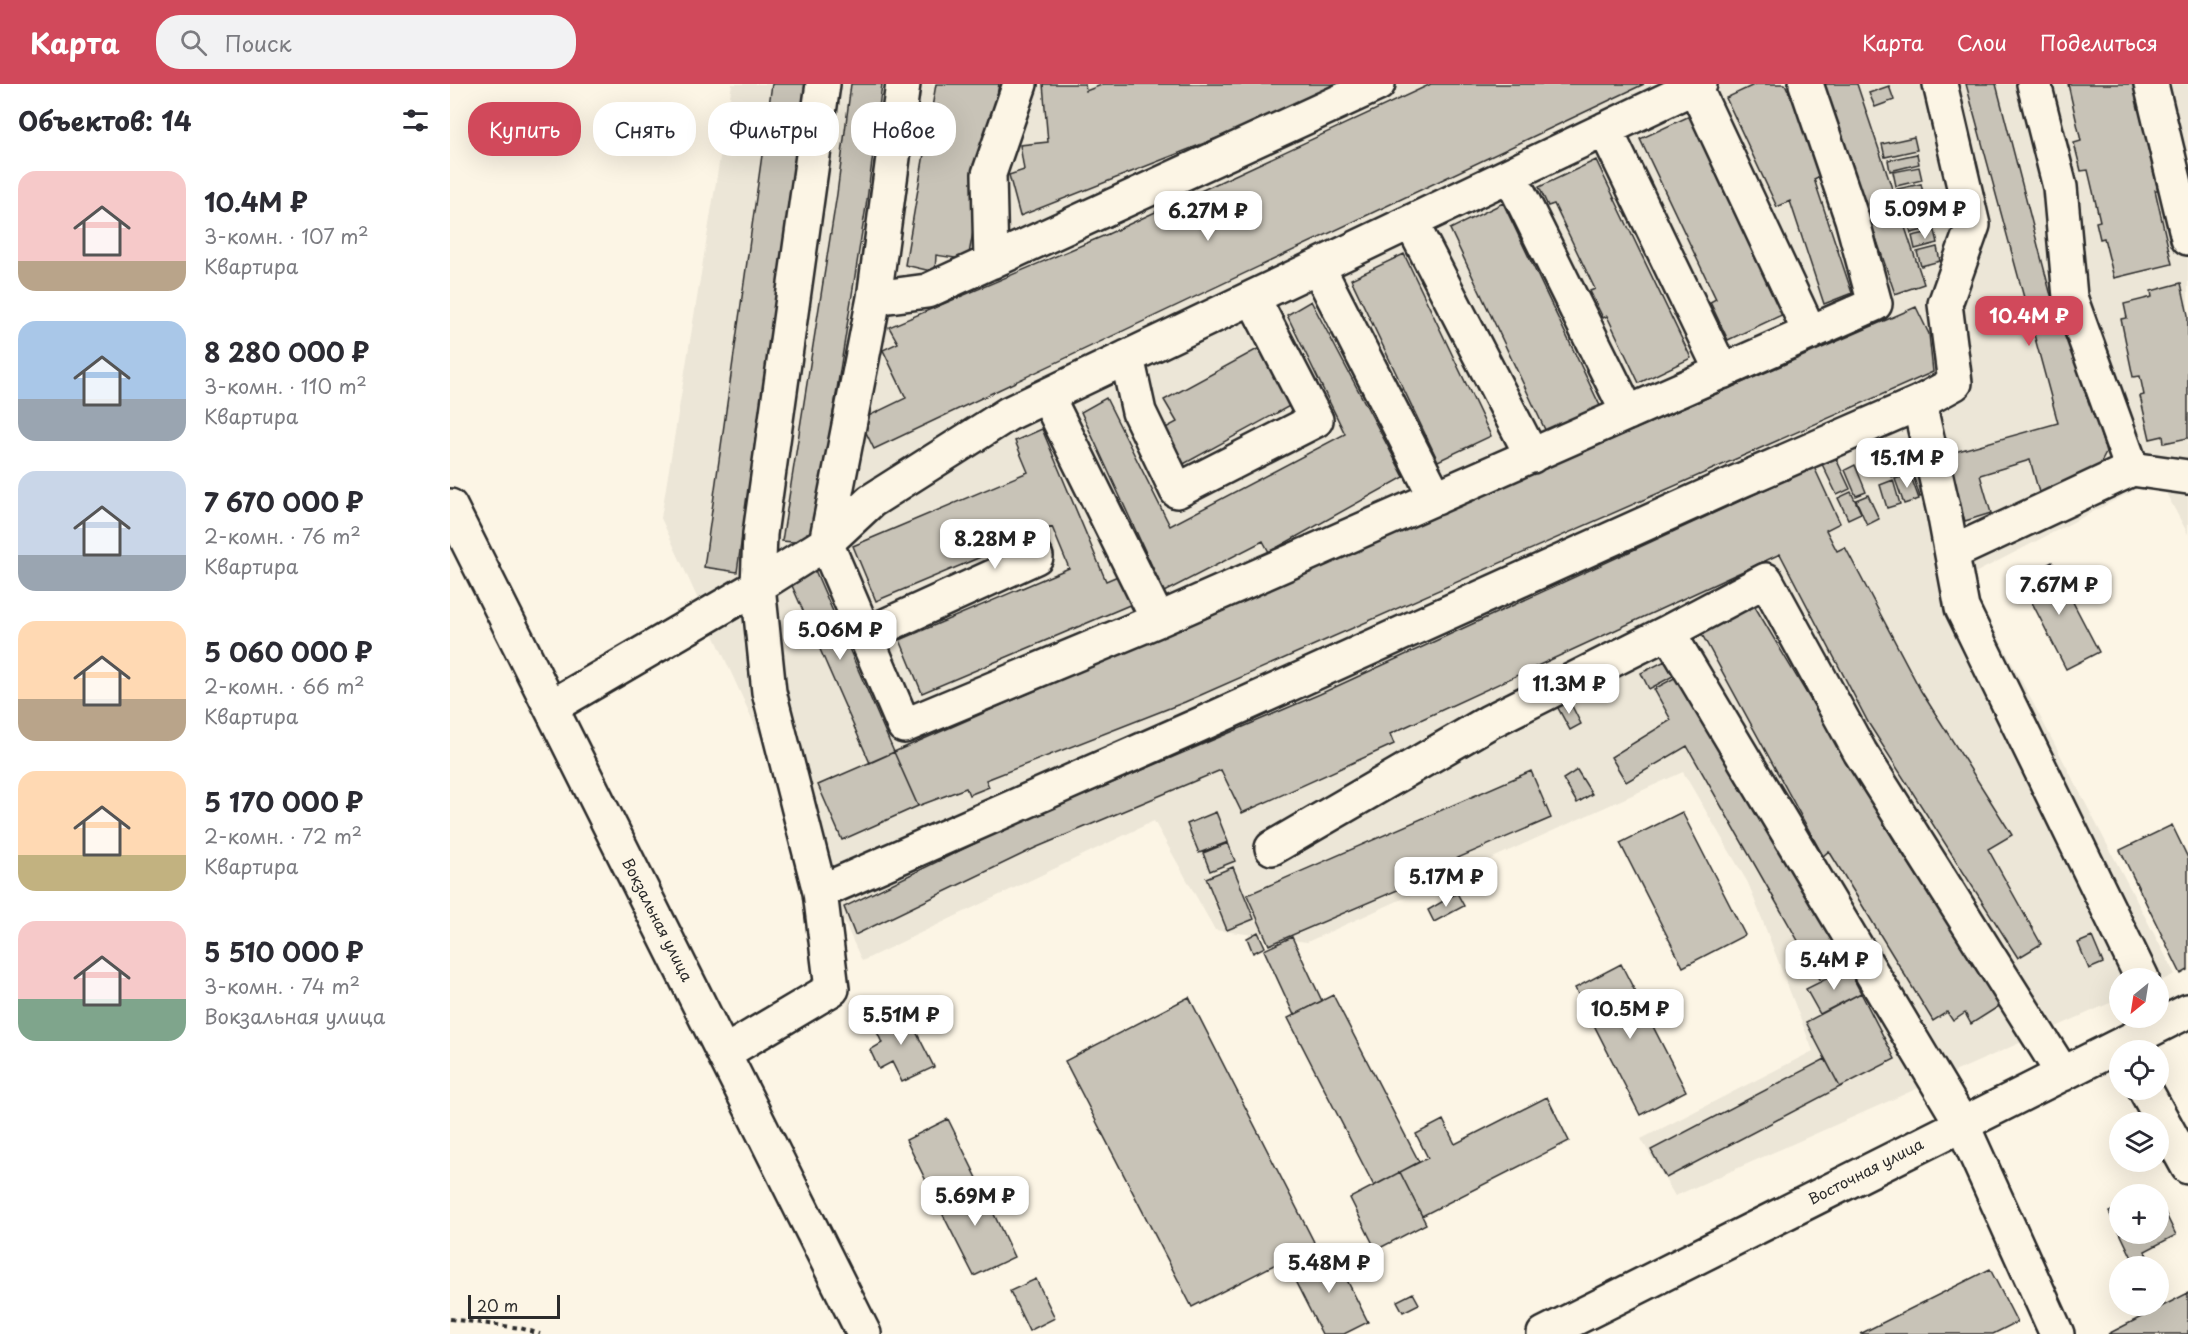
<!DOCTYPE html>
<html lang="ru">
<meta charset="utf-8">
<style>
:root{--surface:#fff;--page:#f2f2f3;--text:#2b2b33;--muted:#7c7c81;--accent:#d1495b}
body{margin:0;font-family:"Playpen Sans",sans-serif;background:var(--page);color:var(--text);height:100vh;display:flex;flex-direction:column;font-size:22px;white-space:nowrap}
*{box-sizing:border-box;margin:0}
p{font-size:20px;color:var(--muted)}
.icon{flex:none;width:33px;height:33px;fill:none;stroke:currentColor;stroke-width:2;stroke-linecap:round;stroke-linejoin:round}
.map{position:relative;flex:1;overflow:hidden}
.details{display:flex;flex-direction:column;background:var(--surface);width:450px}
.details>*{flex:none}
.guide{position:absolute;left:18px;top:18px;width:570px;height:54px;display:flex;gap:12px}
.needle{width:39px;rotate:210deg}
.controls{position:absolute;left:1659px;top:884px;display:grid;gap:12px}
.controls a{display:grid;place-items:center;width:60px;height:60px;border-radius:50%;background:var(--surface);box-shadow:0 6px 24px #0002;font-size:30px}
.scale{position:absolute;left:18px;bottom:15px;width:92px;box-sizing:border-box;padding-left:6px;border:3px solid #2b2b2b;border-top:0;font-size:16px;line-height:21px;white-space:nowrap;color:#2b2b2b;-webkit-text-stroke:4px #fcf5e5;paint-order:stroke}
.price{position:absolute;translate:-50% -51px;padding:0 14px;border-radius:12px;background:#fff;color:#222;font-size:20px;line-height:39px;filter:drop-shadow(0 2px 3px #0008)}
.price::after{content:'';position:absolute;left:50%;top:36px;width:18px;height:14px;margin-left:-9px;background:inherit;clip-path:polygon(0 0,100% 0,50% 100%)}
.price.active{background:var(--accent);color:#fff}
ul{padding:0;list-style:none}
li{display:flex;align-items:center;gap:18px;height:150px;padding:0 18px}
li span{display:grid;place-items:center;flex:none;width:168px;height:120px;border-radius:18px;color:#555}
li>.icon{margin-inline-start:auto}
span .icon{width:72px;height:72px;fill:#fffc;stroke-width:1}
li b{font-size:26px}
h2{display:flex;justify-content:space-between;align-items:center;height:72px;padding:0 18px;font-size:26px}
.chip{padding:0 21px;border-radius:24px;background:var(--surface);box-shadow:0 6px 24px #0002;font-size:21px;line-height:54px}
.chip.active{background:var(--accent);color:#fff}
header{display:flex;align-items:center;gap:36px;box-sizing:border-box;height:84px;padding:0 30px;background:var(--accent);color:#fff}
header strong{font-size:28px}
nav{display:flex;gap:33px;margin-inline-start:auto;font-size:21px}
.search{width:420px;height:54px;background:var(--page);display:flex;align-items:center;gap:15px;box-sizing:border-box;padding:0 21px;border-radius:24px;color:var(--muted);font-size:22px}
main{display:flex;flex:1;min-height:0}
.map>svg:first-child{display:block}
</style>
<header>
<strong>Карта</strong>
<div class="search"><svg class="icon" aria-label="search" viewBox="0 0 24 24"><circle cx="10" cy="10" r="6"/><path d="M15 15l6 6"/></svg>Поиск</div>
<nav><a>Карта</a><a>Слои</a><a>Поделиться</a></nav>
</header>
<main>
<section class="details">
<h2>Объектов: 14<svg class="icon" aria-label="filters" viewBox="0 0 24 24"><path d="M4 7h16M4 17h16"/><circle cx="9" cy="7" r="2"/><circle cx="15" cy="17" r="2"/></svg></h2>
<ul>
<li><span style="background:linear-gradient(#f6c9c9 75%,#b9a48a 0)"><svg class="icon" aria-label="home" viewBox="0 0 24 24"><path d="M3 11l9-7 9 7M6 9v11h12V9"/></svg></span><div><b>10.4M ₽</b><p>3-комн. · 107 m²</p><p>Квартира</p></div></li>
<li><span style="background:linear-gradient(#a9c7e8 65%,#9aa5b1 0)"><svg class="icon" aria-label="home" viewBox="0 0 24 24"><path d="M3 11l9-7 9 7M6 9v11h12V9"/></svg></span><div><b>8 280 000 ₽</b><p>3-комн. · 110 m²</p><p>Квартира</p></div></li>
<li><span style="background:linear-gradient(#c9d6e8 70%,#9aa5b1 0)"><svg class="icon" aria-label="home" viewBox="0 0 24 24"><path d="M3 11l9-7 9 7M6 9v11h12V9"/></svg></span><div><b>7 670 000 ₽</b><p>2-комн. · 76 m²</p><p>Квартира</p></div></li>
<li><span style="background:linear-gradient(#ffd9b3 65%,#b9a48a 0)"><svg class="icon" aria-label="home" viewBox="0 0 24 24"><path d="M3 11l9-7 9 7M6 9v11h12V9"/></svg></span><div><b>5 060 000 ₽</b><p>2-комн. · 66 m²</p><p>Квартира</p></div></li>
<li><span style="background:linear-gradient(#ffd9b3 70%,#c2b280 0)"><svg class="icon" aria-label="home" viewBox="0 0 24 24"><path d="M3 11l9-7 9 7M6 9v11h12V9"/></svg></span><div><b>5 170 000 ₽</b><p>2-комн. · 72 m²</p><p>Квартира</p></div></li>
<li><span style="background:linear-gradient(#f6c9c9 65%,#7fa58c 0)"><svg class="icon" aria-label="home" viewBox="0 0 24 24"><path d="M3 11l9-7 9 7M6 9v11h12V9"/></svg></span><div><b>5 510 000 ₽</b><p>3-комн. · 74 m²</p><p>Вокзальная улица</p></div></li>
</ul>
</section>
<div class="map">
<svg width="1738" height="1250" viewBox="0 0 1738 1250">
<rect width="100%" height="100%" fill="#fcf5e5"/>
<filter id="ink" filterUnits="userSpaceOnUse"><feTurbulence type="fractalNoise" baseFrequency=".0167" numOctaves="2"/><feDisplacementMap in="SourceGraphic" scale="12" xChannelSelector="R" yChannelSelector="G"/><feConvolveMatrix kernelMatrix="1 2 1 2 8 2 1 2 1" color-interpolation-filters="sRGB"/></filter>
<g filter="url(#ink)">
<path fill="#ece6d7" d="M 282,0 L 1738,0 L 1738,450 L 1708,394 L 1517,493 L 1725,890 L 1709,898 L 1708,894 L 1670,894 L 1669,915 L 1225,1112 L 1191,1055 L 1363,967 L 1298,799 L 1233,688 L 857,858 L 765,846 L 704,737 L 412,877 L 211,434 Z"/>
<path fill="#c8c3b7" stroke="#2b2b2b" stroke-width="1.5" d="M 322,0 L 356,0 L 287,488 L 254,483 Z
M 401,0 L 432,0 L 417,116 L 364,450 L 357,449 L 355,459 L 332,457 L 387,110 Z
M 486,0 L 549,0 L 518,176 L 486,171 L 485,188 L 455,181 Z
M 593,0 L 635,0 L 636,7 L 654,0 L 885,0 L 828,30 L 570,132 L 559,91 L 574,86 L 570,61 L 598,58 Z
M 981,0 L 1194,0 L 424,365 L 410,336 L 456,314 L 433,266 L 448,259 L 439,243 L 658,150 Z
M 1306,0 L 1335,0 L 1377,89 L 1364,95 L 1402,209 L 1374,220 L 1340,117 L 1327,123 L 1276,14 Z
M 1374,0 L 1407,0 L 1474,200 L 1445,210 Z
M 1516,0 L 1546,0 L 1600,208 L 1644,328 L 1656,369 L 1643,394 L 1590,412 L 1580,376 L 1530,391 L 1541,429 L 1515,437 L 1494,371 L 1608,339 Z
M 1618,0 L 1683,0 L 1708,106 L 1705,106 L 1722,180 L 1664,194 L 1654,154 L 1650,155 L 1646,138 L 1650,137 L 1638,86 L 1631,87 L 1624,59 L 1631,57 Z
M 1439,2 L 1444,16 L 1425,23 L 1419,9 Z
M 1242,31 L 1336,229 L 1278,256 L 1260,218 L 1266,215 L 1190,55 Z
M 1464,53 L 1467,66 L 1435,73 L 1432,60 Z
M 1467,70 L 1469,80 L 1440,87 L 1438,76 Z
M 1146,76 L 1241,274 L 1189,299 L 1157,232 L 1153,234 L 1140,207 L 1145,205 L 1104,120 L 1098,122 L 1089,103 Z
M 1469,83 L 1472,96 L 1446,102 L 1443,88 Z
M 1471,100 L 1474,113 L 1450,118 L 1447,105 Z
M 1053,119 L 1152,326 L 1098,352 L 1000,145 Z
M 1483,133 L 1486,143 L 1461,149 L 1458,138 Z
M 1485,147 L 1488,159 L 1465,165 L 1462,152 Z
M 1487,163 L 1490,177 L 1471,182 L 1467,168 Z
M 954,170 L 1041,352 L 988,377 L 901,195 Z
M 1731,199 L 1738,231 L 1738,354 L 1714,359 L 1713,352 L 1700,355 L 1690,312 L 1694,311 L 1690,292 L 1683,293 L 1671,235 L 1677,234 L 1674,220 L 1702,213 L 1701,207 Z
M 861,217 L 954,393 L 819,468 L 813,457 L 714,508 L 631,328 L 656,314 L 720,442 L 895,350 L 837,231 Z
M 1466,223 L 1479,250 L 1483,288 L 735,618 L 536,696 L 539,703 L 519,711 L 516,704 L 468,722 L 444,668 Z
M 813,262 L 845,319 L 730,382 L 710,347 L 727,338 L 714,316 Z
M 592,345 L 656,497 L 670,491 L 682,520 L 472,609 L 450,556 L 619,484 L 602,443 L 426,517 L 403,462 L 578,388 L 565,357 Z
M 1462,357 L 1472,378 L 1460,383 L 1450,362 Z
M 1448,365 L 1457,387 L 1442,393 L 1433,370 Z
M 1383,368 L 1400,405 L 1387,411 L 1369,374 Z
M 1405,381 L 1416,408 L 1406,412 L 1395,386 Z
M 1364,383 L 1390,439 L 1376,446 L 1387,467 L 1395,463 L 1471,607 L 1562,751 L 1538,765 L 1591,860 L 1568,874 L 1419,640 L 1330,470 L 940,650 L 944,660 L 792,729 L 771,686 L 585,764 L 405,851 L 394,823 L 548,748 L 870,610 Z
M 1472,385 L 1480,410 L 1470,413 L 1462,388 Z
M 1460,390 L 1469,415 L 1454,420 L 1445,395 Z
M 1443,396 L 1450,420 L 1437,424 L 1430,401 Z
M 1401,408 L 1411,429 L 1398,435 L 1388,414 Z
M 1418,411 L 1429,435 L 1417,441 L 1406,416 Z
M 361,477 L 444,668 L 420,679 L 336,488 Z
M 1602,478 L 1649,568 L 1616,585 L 1570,495 Z
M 1301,516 L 1445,758 L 1551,921 L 1521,940 L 1515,929 L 1503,937 L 1497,928 L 1483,937 L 1379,767 L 1373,772 L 1249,545 Z
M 1215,577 L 1223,592 L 1199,605 L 1191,589 Z
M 1230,591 L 1398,884 L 1371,897 L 1237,662 L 1176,698 L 1161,673 L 1221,636 L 1204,605 Z
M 1119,616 L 1131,640 L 1120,646 L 1107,622 Z
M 444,668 L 468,722 L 392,756 L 368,701 Z
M 1127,686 L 1142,710 L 1127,719 L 1113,695 Z
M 1081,687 L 1101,734 L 954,797 L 957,802 L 819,861 L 797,811 Z
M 766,728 L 778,758 L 749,769 L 737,740 Z
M 1232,728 L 1295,851 L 1233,883 L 1170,759 Z
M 1722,741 L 1738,774 L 1738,886 L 1731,890 L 1670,766 Z
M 778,759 L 785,777 L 760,787 L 753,769 Z
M 783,783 L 804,835 L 777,846 L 756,794 Z
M 1007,809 L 1014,822 L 984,838 L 978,826 Z
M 808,848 L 815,863 L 803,869 L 797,854 Z
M 842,853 L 872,917 L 844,931 L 814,866 Z
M 1642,853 L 1653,879 L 1639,885 L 1628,859 Z
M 1171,880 L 1236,1007 L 1190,1031 L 1125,904 Z
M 1398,884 L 1411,909 L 1370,930 L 1356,905 Z
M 1411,909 L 1445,975 L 1390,1003 L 1356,938 Z
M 883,911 L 969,1078 L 924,1102 L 838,934 Z
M 739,913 L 865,1160 L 742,1223 L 615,977 Z
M 454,924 L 484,983 L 452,998 L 442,978 L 429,985 L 420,966 L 432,959 L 423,939 Z
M 1375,975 L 1390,1003 L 1216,1094 L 1201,1066 Z
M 1097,1013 L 1119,1057 L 972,1132 L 950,1088 L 978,1074 L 966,1050 L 993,1036 L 1005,1060 Z
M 498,1035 L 527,1094 L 485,1115 L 456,1056 Z
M 950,1088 L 976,1140 L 926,1166 L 900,1114 Z
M 527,1094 L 564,1173 L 524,1192 L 485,1115 Z
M 1708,1114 L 1726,1151 L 1695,1167 L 1697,1171 L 1684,1178 L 1670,1149 L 1708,1149 Z
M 1670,1123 L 1670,1149 L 1659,1128 Z
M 881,1164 L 918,1238 L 894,1250 L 872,1250 L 839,1185 Z
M 1540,1185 L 1567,1238 L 1543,1250 L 1410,1250 Z
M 586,1195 L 605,1234 L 579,1247 L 560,1207 Z
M 963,1209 L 969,1220 L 953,1228 L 947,1217 Z
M 1738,1209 L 1738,1250 L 1658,1250 Z"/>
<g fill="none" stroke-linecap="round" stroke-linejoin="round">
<g stroke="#2b2b2b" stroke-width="38">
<path id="minor" d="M 453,0 L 424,214 L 376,459 L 454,642 L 708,536 L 1425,220 L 1402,135 L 1356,0
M 1584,0 L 1610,103 L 1620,213 L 1682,385
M 1701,0 L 1738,154
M 1245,3 L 1360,249
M 1155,45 L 1272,288
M 1060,91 L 1178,329
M 961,138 L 1082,372
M 541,178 L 539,90 L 570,0
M 868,183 L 986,414
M 424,214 L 477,207 L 928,0
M 677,273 L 689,328 L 727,407 L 866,336 L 803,214
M 597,312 L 708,536
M 1469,319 L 1494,428 L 1512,524 L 1692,894
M 1502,469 L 1682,385 L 1738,393
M 1218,548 L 1512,1040 L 1607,1250
M 415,551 L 586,473
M 101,623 L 308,502 L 376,459 L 421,417 L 558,330 L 1250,0
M 822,764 L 1039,638 L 1218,548 L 1316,496 L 1410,668 L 1613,990
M 370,808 L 749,641 L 1285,399 L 1469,319 L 1505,299 L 1495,220 L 1523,141 L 1490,0
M 274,969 L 382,905 L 370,808 L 319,608 L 308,502 L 310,450 L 373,0
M 1695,1005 L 1738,1083
M 1094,1250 L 1738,927"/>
</g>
<g stroke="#2b2b2b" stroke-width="38">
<path id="major" d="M 0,422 L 414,1250"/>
</g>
<path stroke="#2b2b2b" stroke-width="4" stroke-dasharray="4.5 4.5" stroke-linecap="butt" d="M 0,1235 L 70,1244 L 90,1250"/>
<use href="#minor" stroke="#fcf5e5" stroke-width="33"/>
<use href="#major" stroke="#fcf5e5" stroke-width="33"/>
</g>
</g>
<g text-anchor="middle" stroke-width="6" stroke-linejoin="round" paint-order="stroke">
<g font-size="15" fill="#2b2b2b" stroke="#fcf5e5">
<text transform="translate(207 836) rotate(63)" y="5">Вокзальная улица</text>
<text transform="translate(1416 1088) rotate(-27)" y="5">Восточная улица</text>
</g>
</g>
</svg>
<div class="controls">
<a><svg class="needle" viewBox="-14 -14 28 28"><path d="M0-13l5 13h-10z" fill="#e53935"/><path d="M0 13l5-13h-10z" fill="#7c7c81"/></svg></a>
<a><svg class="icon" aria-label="locate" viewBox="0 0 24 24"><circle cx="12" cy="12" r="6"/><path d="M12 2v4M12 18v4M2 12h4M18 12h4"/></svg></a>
<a><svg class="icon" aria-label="layers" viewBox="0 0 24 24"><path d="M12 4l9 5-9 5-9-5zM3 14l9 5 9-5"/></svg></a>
<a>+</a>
<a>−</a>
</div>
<div class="scale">20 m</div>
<b class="price" style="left:1475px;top:156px">5.09M ₽</b>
<b class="price" style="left:758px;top:158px">6.27M ₽</b>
<b class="price active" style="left:1579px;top:263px">10.4M ₽</b>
<b class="price" style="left:1457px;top:405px">15.1M ₽</b>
<b class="price" style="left:545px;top:486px">8.28M ₽</b>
<b class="price" style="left:1609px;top:532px">7.67M ₽</b>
<b class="price" style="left:390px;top:577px">5.06M ₽</b>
<b class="price" style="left:1119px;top:631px">11.3M ₽</b>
<b class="price" style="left:996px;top:824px">5.17M ₽</b>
<b class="price" style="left:1384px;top:907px">5.4M ₽</b>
<b class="price" style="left:1180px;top:956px">10.5M ₽</b>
<b class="price" style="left:451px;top:962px">5.51M ₽</b>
<b class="price" style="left:525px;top:1143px">5.69M ₽</b>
<b class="price" style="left:879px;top:1210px">5.48M ₽</b>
<div class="guide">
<a class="chip active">Купить</a>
<a class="chip">Снять</a>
<a class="chip">Фильтры</a>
<a class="chip">Новое</a>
</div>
</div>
</main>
